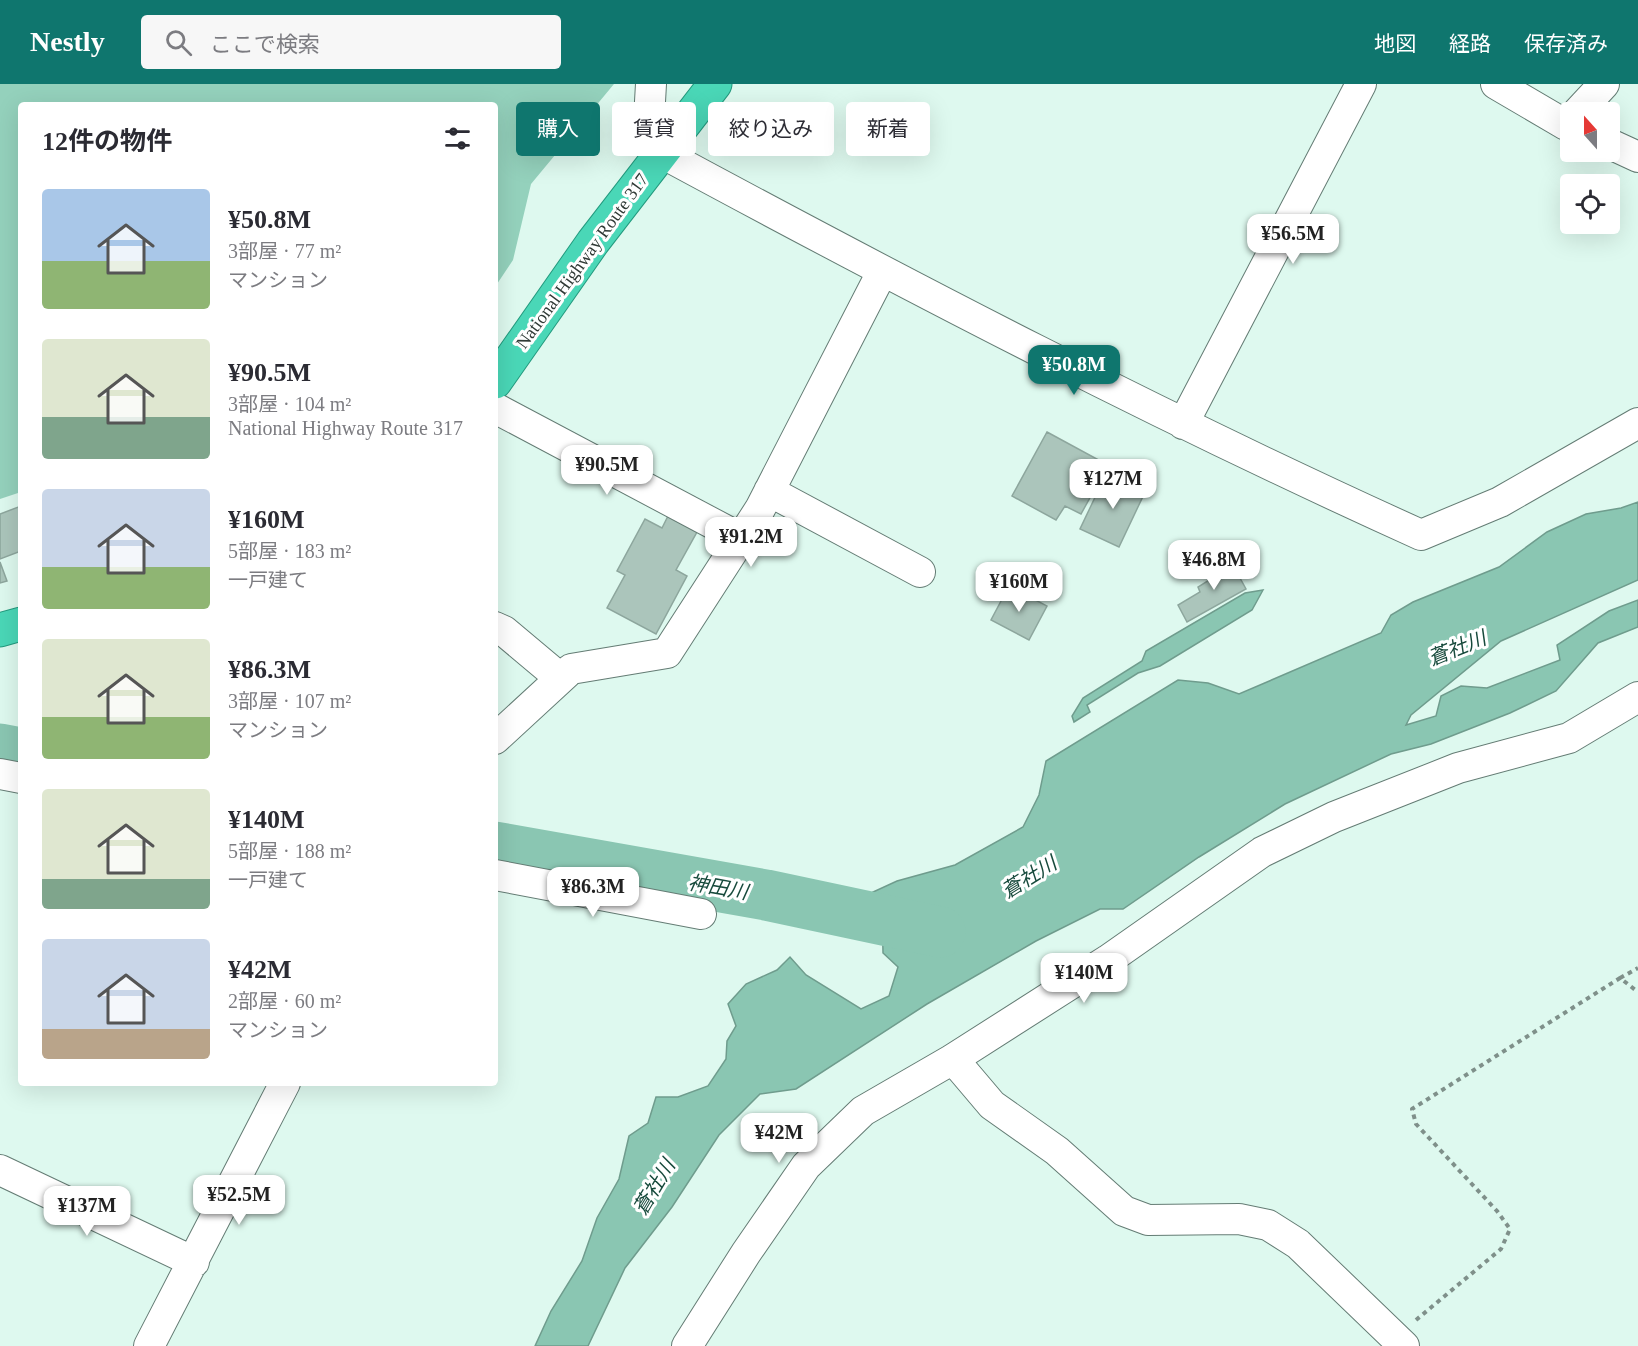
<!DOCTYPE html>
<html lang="ja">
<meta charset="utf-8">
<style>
:root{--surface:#fff;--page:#f7f7f7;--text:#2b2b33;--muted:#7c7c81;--accent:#0f766e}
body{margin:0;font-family:"Times New Roman","Noto Sans JP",serif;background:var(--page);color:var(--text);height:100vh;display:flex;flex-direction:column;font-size:22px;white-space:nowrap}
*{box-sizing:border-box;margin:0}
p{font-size:20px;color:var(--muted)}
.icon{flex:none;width:33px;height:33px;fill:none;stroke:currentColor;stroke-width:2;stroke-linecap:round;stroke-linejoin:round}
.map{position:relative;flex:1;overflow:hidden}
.panel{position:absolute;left:18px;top:18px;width:480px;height:984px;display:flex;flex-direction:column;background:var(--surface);border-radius:6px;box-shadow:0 6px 24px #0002}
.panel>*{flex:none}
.hud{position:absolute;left:516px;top:18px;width:570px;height:54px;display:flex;gap:12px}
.needle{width:39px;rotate:339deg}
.fabs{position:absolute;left:1560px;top:18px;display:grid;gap:12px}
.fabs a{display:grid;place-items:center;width:60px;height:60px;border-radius:6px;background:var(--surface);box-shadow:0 6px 24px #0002;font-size:30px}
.price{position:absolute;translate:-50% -51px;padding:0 14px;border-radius:12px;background:#fff;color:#222;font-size:20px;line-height:39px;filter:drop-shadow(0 2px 3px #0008)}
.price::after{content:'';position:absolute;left:50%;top:36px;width:18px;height:14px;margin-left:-9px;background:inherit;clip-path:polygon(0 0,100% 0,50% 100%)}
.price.on{background:var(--accent);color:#fff}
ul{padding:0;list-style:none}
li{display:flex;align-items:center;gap:18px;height:150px;padding:0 24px}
li span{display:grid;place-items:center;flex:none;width:168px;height:120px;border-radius:6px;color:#555}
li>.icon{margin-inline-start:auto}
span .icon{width:72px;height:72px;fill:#fffc;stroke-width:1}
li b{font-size:26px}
h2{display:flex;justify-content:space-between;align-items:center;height:72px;padding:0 24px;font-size:26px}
.tag{padding:0 21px;border-radius:6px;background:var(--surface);box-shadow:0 6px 24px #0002;font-size:21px;line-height:54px}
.tag.on{background:var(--accent);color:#fff}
header{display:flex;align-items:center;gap:36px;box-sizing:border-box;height:84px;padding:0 30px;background:var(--accent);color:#fff}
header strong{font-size:28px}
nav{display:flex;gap:33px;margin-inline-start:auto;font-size:21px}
.search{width:420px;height:54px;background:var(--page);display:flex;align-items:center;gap:15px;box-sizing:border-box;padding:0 21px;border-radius:6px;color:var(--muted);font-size:22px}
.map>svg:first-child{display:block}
</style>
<header>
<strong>Nestly</strong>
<div class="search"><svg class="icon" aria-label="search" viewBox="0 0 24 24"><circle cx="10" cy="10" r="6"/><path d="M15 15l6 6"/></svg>ここで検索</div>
<nav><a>地図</a><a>経路</a><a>保存済み</a></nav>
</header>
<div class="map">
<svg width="1638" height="1262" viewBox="0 0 1638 1262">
<rect width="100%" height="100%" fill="#def9ef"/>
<path fill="#94d1bc" d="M 0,0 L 614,0 L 531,100 L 513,176 L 495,203 L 495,21 L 21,21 L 21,408 L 0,415 Z"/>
<path fill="#8ac6b2" stroke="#6f9c8d" stroke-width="1.5" d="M 1638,418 L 1638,496 L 1501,557 L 1411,631 L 1406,641 L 1436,632 L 1441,612 L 1461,602 L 1487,604 L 1560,576 L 1557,561 L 1609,527 L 1638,516 L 1638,543 L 1598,559 L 1556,607 L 1510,629 L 1431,660 L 1391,670 L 1285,720 L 1199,773 L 1123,825 L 1100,825 L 1036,857 L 927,920 L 796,1005 L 760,1010 L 719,1051 L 672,1123 L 625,1184 L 588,1262 L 535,1262 L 551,1227 L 582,1177 L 597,1134 L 619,1095 L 629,1052 L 648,1039 L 656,1013 L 678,1013 L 708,1002 L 726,975 L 727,957 L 736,942 L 728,920 L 746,900 L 777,886 L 790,873 L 806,891 L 861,925 L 889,912 L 898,883 L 883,869 L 882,819 L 873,808 L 897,797 L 955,781 L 1023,743 L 1039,711 L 1046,677 L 1178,596 L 1208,599 L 1239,610 L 1381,549 L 1391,531 L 1413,518 L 1499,483 L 1547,448 L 1586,430 L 1621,424 Z
M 1263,506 L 1252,526 L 1160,582 L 1138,589 L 1087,621 L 1090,628 L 1074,638 L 1072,632 L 1083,614 L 1142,577 L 1146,567 L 1245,509 Z"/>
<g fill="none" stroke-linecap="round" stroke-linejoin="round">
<path stroke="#8ac6b2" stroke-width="51" d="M 0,665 L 21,669
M 495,763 L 766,811 L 940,848"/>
</g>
<path fill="#abc5bb" stroke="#8da69d" stroke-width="1.5" d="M 1047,348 L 1108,381 L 1081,430 L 1065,422 L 1056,436 L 1012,412 Z
M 1107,388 L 1146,406 L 1119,463 L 1080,445 Z
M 21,422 L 21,467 L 0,475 L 0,430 Z
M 668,432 L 697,448 L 676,486 L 687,492 L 656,550 L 607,524 L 625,491 L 617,487 L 645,435 L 662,444 Z
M 1229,474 L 1246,505 L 1187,538 L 1178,521 L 1200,508 L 1198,503 L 1211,495 L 1207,486 Z
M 0,478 L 7,497 L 0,499 Z
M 1009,502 L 1047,522 L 1029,556 L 991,536 Z"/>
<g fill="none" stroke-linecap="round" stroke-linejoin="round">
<g stroke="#647c74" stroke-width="32">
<path id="minor" d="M 651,0 L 649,35 L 660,68 C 910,203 1162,334 1421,451 L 1500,418 L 1638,339
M 1496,0 L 1566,41 L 1570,36
M 1578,28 L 1604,0
M 1610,60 L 1638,73
M 495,324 L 742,455
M 1183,340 L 1361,0
M 769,407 L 920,488
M 495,543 L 504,547 L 560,594
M 495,655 L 571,585 L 667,569 L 760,425 L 882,188
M 0,690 L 21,694
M 495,791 L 701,830
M 0,1086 L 194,1178
M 149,1262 L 285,999
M 687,1262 L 746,1169 L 806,1082 L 863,1027 L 953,975
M 1404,1262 L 1298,1160 L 1268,1141 L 1239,1135 L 1148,1136 L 1124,1127 L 1057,1067 L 992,1021 L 953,975 L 1108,876 L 1262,768 L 1334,733 L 1458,684 L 1569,654 L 1638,613"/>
</g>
<g stroke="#239a7e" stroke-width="35">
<path id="trunk" d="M 495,298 L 593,158 L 715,0
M 0,546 L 21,540"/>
</g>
<path stroke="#7f908a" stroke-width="4" stroke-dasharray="4.5 4.5" stroke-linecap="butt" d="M 1620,894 L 1638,884
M 1416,1236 L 1501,1165 L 1510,1145 L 1497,1127 L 1416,1040 L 1412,1025 L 1620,894 L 1638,908"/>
<use href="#minor" stroke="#fff" stroke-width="30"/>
<use href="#trunk" stroke="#4ad7b7" stroke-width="33"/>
</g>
<g text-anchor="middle" stroke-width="6" stroke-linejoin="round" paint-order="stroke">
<g font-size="18" fill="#303a36" stroke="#fff">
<text transform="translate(582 177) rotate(-54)" y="6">National Highway Route 317</text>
</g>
<g font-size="20" font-style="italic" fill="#174a3c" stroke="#fff">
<text transform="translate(1457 564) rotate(-22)" y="7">蒼社川</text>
<text transform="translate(1029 793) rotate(-32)" y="7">蒼社川</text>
<text transform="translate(718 803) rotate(10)" y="7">神田川</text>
<text transform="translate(654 1103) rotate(-59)" y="7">蒼社川</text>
</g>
</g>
</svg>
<div class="fabs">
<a><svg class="needle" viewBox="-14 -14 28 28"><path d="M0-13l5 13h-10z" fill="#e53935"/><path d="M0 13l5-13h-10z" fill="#7c7c81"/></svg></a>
<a><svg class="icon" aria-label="locate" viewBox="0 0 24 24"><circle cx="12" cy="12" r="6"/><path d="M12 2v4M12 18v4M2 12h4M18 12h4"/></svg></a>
</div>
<b class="price" style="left:1293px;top:181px">¥56.5M</b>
<b class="price on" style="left:1074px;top:312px">¥50.8M</b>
<b class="price" style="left:607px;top:412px">¥90.5M</b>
<b class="price" style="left:1113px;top:426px">¥127M</b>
<b class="price" style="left:751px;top:484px">¥91.2M</b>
<b class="price" style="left:1214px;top:507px">¥46.8M</b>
<b class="price" style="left:1019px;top:529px">¥160M</b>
<b class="price" style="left:593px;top:834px">¥86.3M</b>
<b class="price" style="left:1084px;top:920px">¥140M</b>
<b class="price" style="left:779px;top:1080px">¥42M</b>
<b class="price" style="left:239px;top:1142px">¥52.5M</b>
<b class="price" style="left:87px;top:1153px">¥137M</b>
<div class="hud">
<a class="tag on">購入</a>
<a class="tag">賃貸</a>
<a class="tag">絞り込み</a>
<a class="tag">新着</a>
</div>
<section class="panel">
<h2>12件の物件<svg class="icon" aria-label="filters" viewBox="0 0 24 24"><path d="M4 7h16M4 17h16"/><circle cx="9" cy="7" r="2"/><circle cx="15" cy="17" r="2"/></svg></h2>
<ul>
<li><span style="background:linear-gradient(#a9c7e8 60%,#8fb573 0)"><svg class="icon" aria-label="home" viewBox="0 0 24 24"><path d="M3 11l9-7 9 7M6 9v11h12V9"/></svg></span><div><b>¥50.8M</b><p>3部屋 · 77 m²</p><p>マンション</p></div></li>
<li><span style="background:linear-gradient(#dfe7d0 65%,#7fa58c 0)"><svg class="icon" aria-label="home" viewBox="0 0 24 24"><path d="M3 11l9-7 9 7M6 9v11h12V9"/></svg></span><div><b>¥90.5M</b><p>3部屋 · 104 m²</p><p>National Highway Route 317</p></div></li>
<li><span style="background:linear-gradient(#c9d6e8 65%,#8fb573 0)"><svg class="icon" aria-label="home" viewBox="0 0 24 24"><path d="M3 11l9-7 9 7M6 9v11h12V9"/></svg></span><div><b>¥160M</b><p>5部屋 · 183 m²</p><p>一戸建て</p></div></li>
<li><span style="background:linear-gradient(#dfe7d0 65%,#8fb573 0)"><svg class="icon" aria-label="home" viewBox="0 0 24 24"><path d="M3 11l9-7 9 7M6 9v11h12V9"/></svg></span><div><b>¥86.3M</b><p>3部屋 · 107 m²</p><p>マンション</p></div></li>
<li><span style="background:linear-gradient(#dfe7d0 75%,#7fa58c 0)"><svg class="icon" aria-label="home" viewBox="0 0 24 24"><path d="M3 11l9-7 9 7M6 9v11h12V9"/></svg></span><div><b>¥140M</b><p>5部屋 · 188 m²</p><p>一戸建て</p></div></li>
<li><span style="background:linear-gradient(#c9d6e8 75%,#b9a48a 0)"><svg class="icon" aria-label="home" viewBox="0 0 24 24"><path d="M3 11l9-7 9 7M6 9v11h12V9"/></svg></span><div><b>¥42M</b><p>2部屋 · 60 m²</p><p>マンション</p></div></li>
</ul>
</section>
</div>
